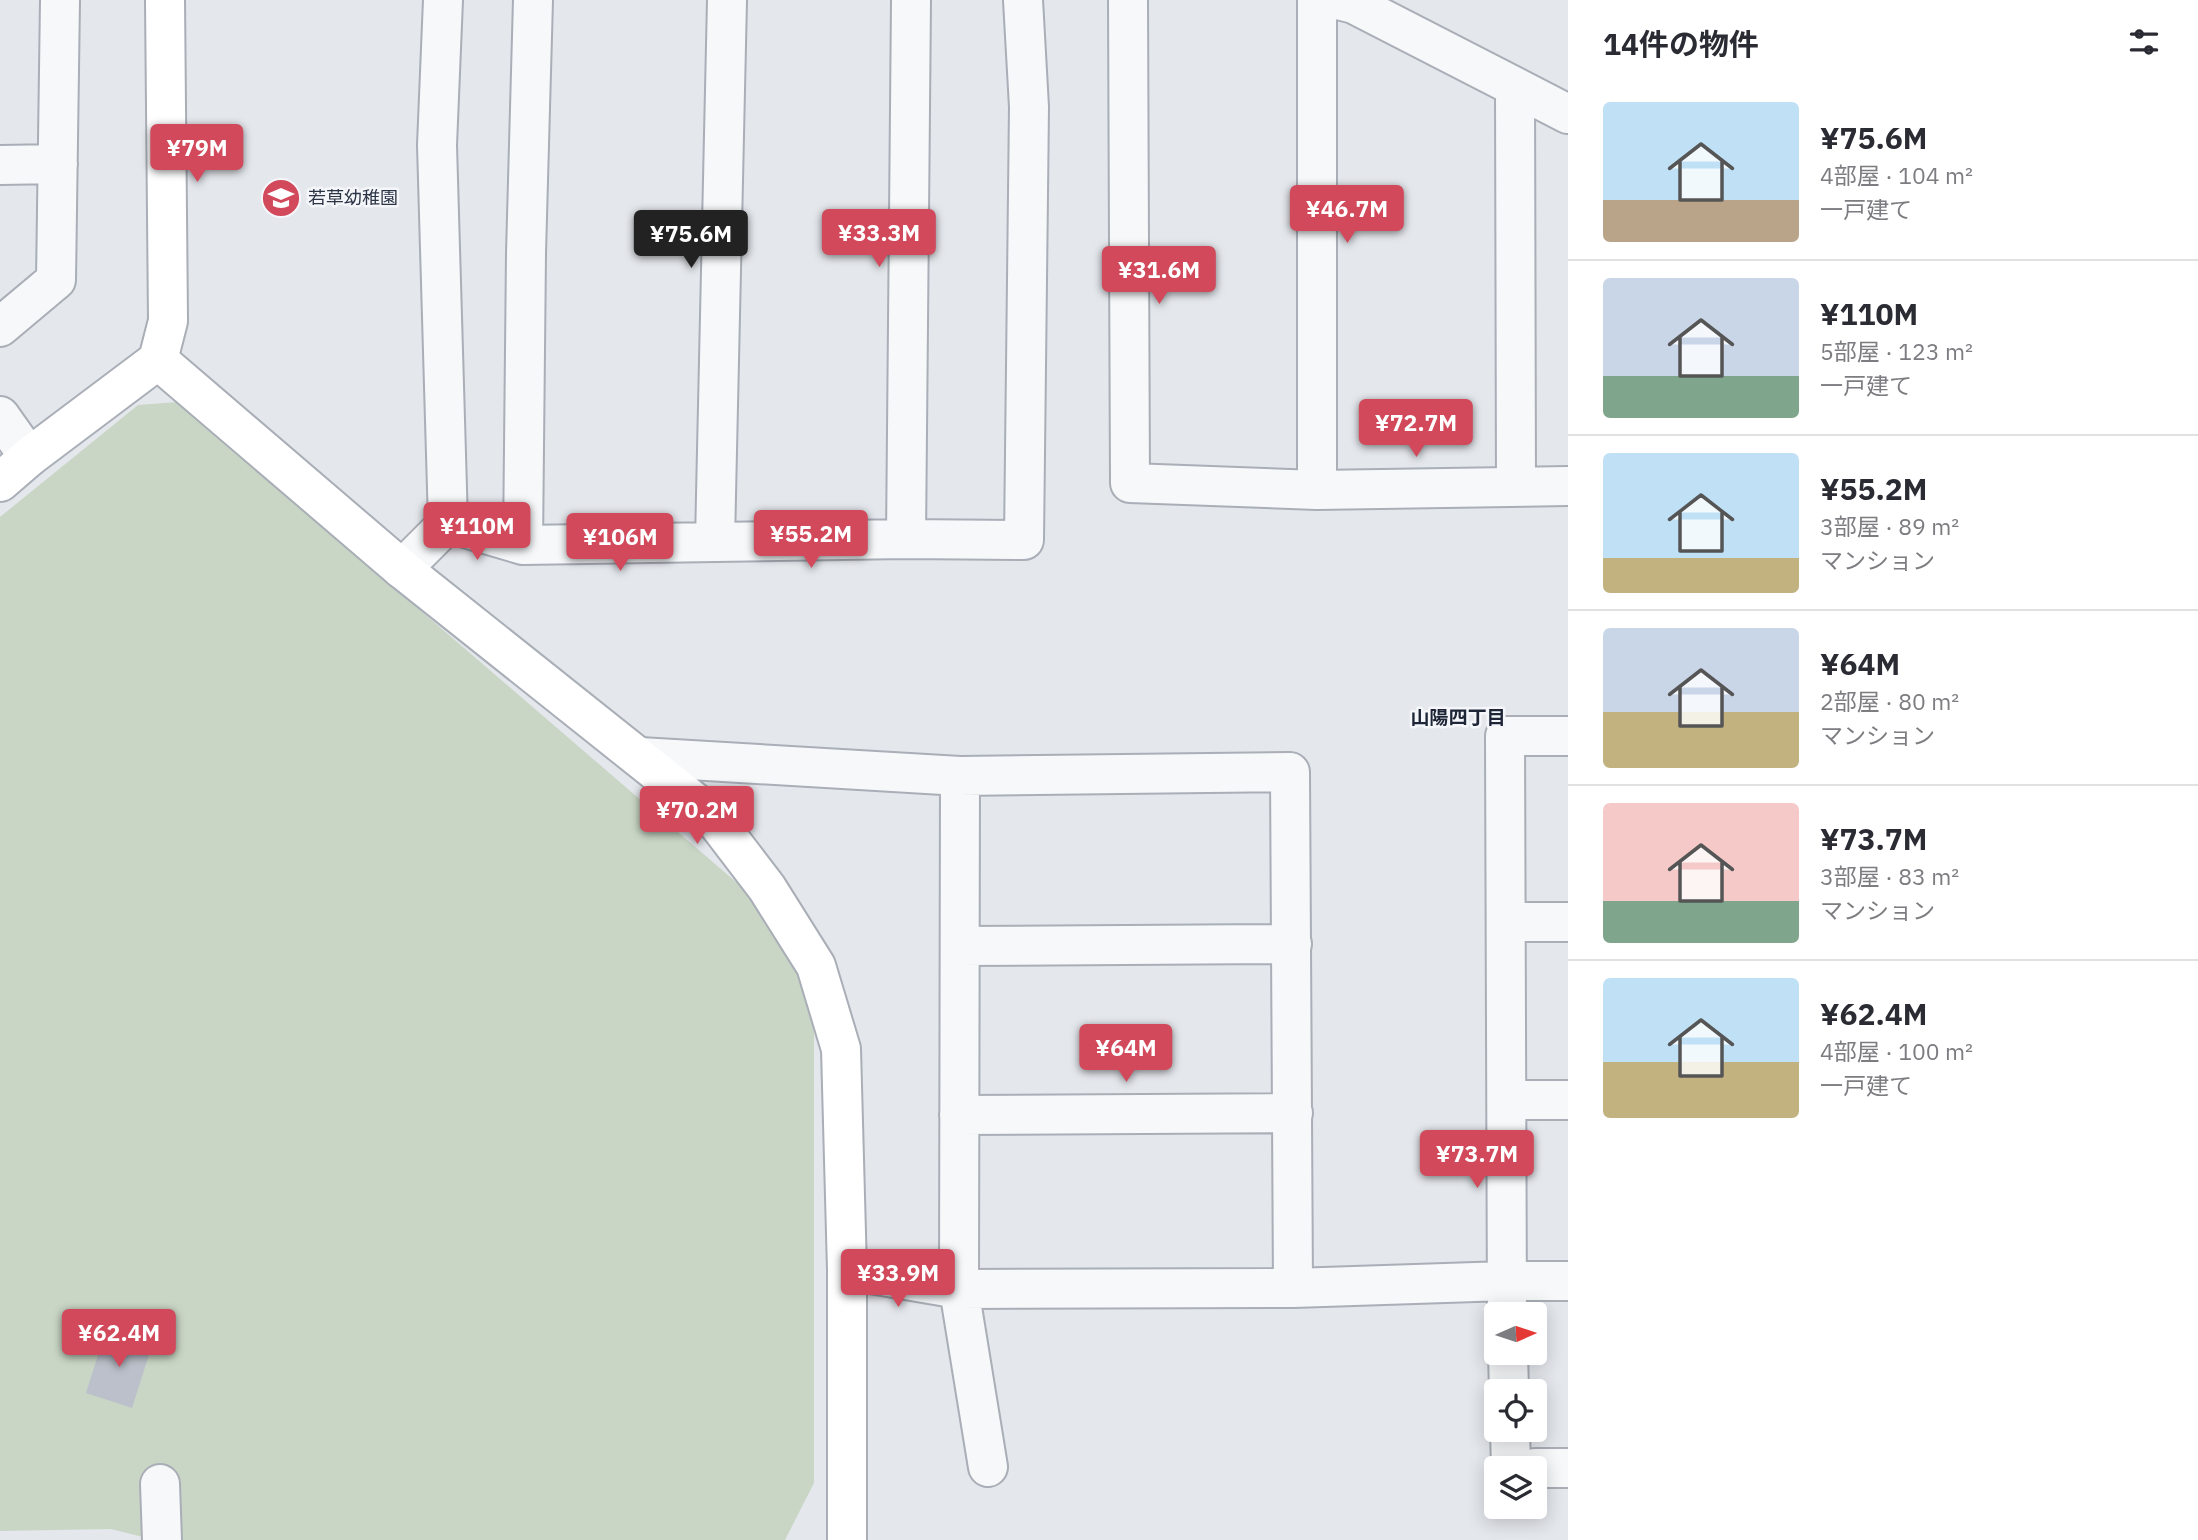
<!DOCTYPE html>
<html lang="ja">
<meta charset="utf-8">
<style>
:root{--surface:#fff;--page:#f2f2f3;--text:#2b2b33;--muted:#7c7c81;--line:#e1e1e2;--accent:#d1495b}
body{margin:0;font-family:"IBM Plex Sans","Noto Sans JP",sans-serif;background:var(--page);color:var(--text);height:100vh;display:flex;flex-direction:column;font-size:26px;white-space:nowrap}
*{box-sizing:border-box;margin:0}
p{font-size:23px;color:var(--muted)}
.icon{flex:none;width:38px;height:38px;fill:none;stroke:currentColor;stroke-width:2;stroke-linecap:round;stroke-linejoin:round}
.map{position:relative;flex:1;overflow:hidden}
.details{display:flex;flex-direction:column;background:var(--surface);width:630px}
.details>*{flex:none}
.needle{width:46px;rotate:87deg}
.controls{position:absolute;left:1484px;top:1302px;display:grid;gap:14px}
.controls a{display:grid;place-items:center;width:63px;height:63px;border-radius:7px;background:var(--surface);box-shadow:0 4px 18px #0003;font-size:35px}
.price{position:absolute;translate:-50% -60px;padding:0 16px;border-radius:7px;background:var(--accent);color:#fff;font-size:23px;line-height:46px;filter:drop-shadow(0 2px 4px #0008)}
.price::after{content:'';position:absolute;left:50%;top:42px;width:21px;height:16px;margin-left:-10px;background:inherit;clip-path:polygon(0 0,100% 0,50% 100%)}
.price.on{background:#222;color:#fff}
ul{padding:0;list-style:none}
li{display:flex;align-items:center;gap:21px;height:175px;padding:0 35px}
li+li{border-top:2px solid var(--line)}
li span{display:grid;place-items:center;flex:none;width:196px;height:140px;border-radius:7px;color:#555}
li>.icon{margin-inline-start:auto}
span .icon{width:84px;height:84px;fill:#fffc;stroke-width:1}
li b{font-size:30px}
h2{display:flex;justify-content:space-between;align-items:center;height:84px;padding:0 35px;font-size:30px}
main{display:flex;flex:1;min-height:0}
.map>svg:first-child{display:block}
</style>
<main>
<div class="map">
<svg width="1568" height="1540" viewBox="0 0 1568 1540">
<rect width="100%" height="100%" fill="#e4e7ec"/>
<path fill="#c9d6c5" d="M 178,402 L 743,888 L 789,945 L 814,1031 L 814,1483 L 785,1540 L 155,1540 L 111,1529 L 0,1531 L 0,517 L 138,405 Z"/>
<path fill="#bbc0ca" d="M 106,1330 L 152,1345 L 132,1408 L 86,1393 Z"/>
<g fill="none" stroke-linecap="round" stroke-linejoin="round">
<g stroke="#a9aeb7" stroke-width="42">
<path id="street" d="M 1128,0 L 1130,483 L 1317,490 L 1568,486
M 1338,0 L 1354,4 L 1568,114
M 1515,87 L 1516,487
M 0,165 L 58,164
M 0,327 L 56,280 L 60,0
M 0,416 L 29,457
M 1317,490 L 1317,0
M 448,523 L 523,545 L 906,539 L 1024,540 L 1029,107 L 1023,0
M 906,539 L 911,0
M 715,541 L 727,0
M 523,545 L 526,253 L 533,0
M 402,569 L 448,523 L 437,145 L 443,0
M 640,757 L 960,776 L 1290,772 L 1293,1288
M 960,776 L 959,1289 L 988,1467
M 1507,922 L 1568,922
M 960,946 L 1292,944
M 1507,1100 L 1568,1100
M 959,1115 L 1293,1113
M 847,1270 L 959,1289 L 1293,1288 L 1506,1281 L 1568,1281
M 1507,1314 L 1505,736 L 1568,736
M 1508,1353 L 1509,1391
M 1510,1430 L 1511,1468
M 1535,1468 L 1568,1468
M 160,1484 L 162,1540"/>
</g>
<g stroke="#a9aeb7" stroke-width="42">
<path id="secondary" d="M 158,360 L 402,569 L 712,816 L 767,888 L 816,966 L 841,1049 L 847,1270 L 847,1540
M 0,482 L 29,457 L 158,360 L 168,321 L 165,0"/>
</g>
<use href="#street" stroke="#f7f8fa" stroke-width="38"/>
<use href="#secondary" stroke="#fff" stroke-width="38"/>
</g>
<defs>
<g id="school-disc" transform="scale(2.0125)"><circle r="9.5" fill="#d1495b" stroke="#f4f6f9"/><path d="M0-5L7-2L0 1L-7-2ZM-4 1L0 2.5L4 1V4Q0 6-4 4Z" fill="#fff"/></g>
</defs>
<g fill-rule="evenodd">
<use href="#school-disc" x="281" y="198"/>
</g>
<g text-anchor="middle" stroke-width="5" stroke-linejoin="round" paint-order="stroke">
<g font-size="18" fill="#2b3445" stroke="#f4f6f9" text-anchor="start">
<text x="308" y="204">若草幼稚園</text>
</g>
<g font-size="19" font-weight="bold" fill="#1d2536" stroke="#f4f6f9">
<text x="1458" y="724">山陽四丁目</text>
</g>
</g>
</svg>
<div class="controls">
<a><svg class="needle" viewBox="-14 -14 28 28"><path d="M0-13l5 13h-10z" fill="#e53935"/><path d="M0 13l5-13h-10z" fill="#7c7c81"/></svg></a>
<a><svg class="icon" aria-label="locate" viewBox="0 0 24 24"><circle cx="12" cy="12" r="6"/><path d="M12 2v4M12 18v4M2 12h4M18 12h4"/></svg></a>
<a><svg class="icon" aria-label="layers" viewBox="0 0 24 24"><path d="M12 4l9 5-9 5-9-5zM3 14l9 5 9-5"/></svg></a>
</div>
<b class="price" style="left:197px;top:184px">¥79M</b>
<b class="price" style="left:1347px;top:245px">¥46.7M</b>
<b class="price" style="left:879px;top:269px">¥33.3M</b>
<b class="price on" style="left:691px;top:270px">¥75.6M</b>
<b class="price" style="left:1159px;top:306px">¥31.6M</b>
<b class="price" style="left:1416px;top:459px">¥72.7M</b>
<b class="price" style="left:477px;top:562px">¥110M</b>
<b class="price" style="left:811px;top:570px">¥55.2M</b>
<b class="price" style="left:620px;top:573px">¥106M</b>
<b class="price" style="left:697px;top:846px">¥70.2M</b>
<b class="price" style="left:1126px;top:1084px">¥64M</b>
<b class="price" style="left:1477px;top:1190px">¥73.7M</b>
<b class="price" style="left:898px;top:1309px">¥33.9M</b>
<b class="price" style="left:119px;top:1369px">¥62.4M</b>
</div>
<section class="details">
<h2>14件の物件<svg class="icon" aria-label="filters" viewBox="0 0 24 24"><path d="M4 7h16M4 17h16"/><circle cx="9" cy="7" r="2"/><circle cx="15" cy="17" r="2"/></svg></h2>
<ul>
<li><span style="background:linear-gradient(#bfe0f5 70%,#b9a48a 0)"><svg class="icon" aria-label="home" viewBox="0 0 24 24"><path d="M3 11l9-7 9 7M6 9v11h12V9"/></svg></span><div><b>¥75.6M</b><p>4部屋 · 104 m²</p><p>一戸建て</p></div></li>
<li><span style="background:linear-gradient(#c9d6e8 70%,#7fa58c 0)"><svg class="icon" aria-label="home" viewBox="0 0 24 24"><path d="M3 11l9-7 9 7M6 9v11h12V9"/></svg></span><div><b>¥110M</b><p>5部屋 · 123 m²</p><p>一戸建て</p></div></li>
<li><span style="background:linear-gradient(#bfe0f5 75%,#c2b280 0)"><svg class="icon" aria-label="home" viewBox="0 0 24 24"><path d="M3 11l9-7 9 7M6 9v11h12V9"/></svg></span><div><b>¥55.2M</b><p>3部屋 · 89 m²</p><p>マンション</p></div></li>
<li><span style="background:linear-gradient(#c9d6e8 60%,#c2b280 0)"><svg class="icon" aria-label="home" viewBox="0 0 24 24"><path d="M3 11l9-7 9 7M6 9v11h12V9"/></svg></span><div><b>¥64M</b><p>2部屋 · 80 m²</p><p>マンション</p></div></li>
<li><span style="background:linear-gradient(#f6c9c9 70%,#7fa58c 0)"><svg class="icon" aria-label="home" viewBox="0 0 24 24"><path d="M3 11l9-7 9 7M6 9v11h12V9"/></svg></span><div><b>¥73.7M</b><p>3部屋 · 83 m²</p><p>マンション</p></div></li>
<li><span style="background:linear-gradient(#bfe0f5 60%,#c2b280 0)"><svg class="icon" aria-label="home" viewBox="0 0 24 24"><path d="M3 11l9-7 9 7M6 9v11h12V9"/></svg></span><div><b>¥62.4M</b><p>4部屋 · 100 m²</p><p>一戸建て</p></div></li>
</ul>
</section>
</main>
